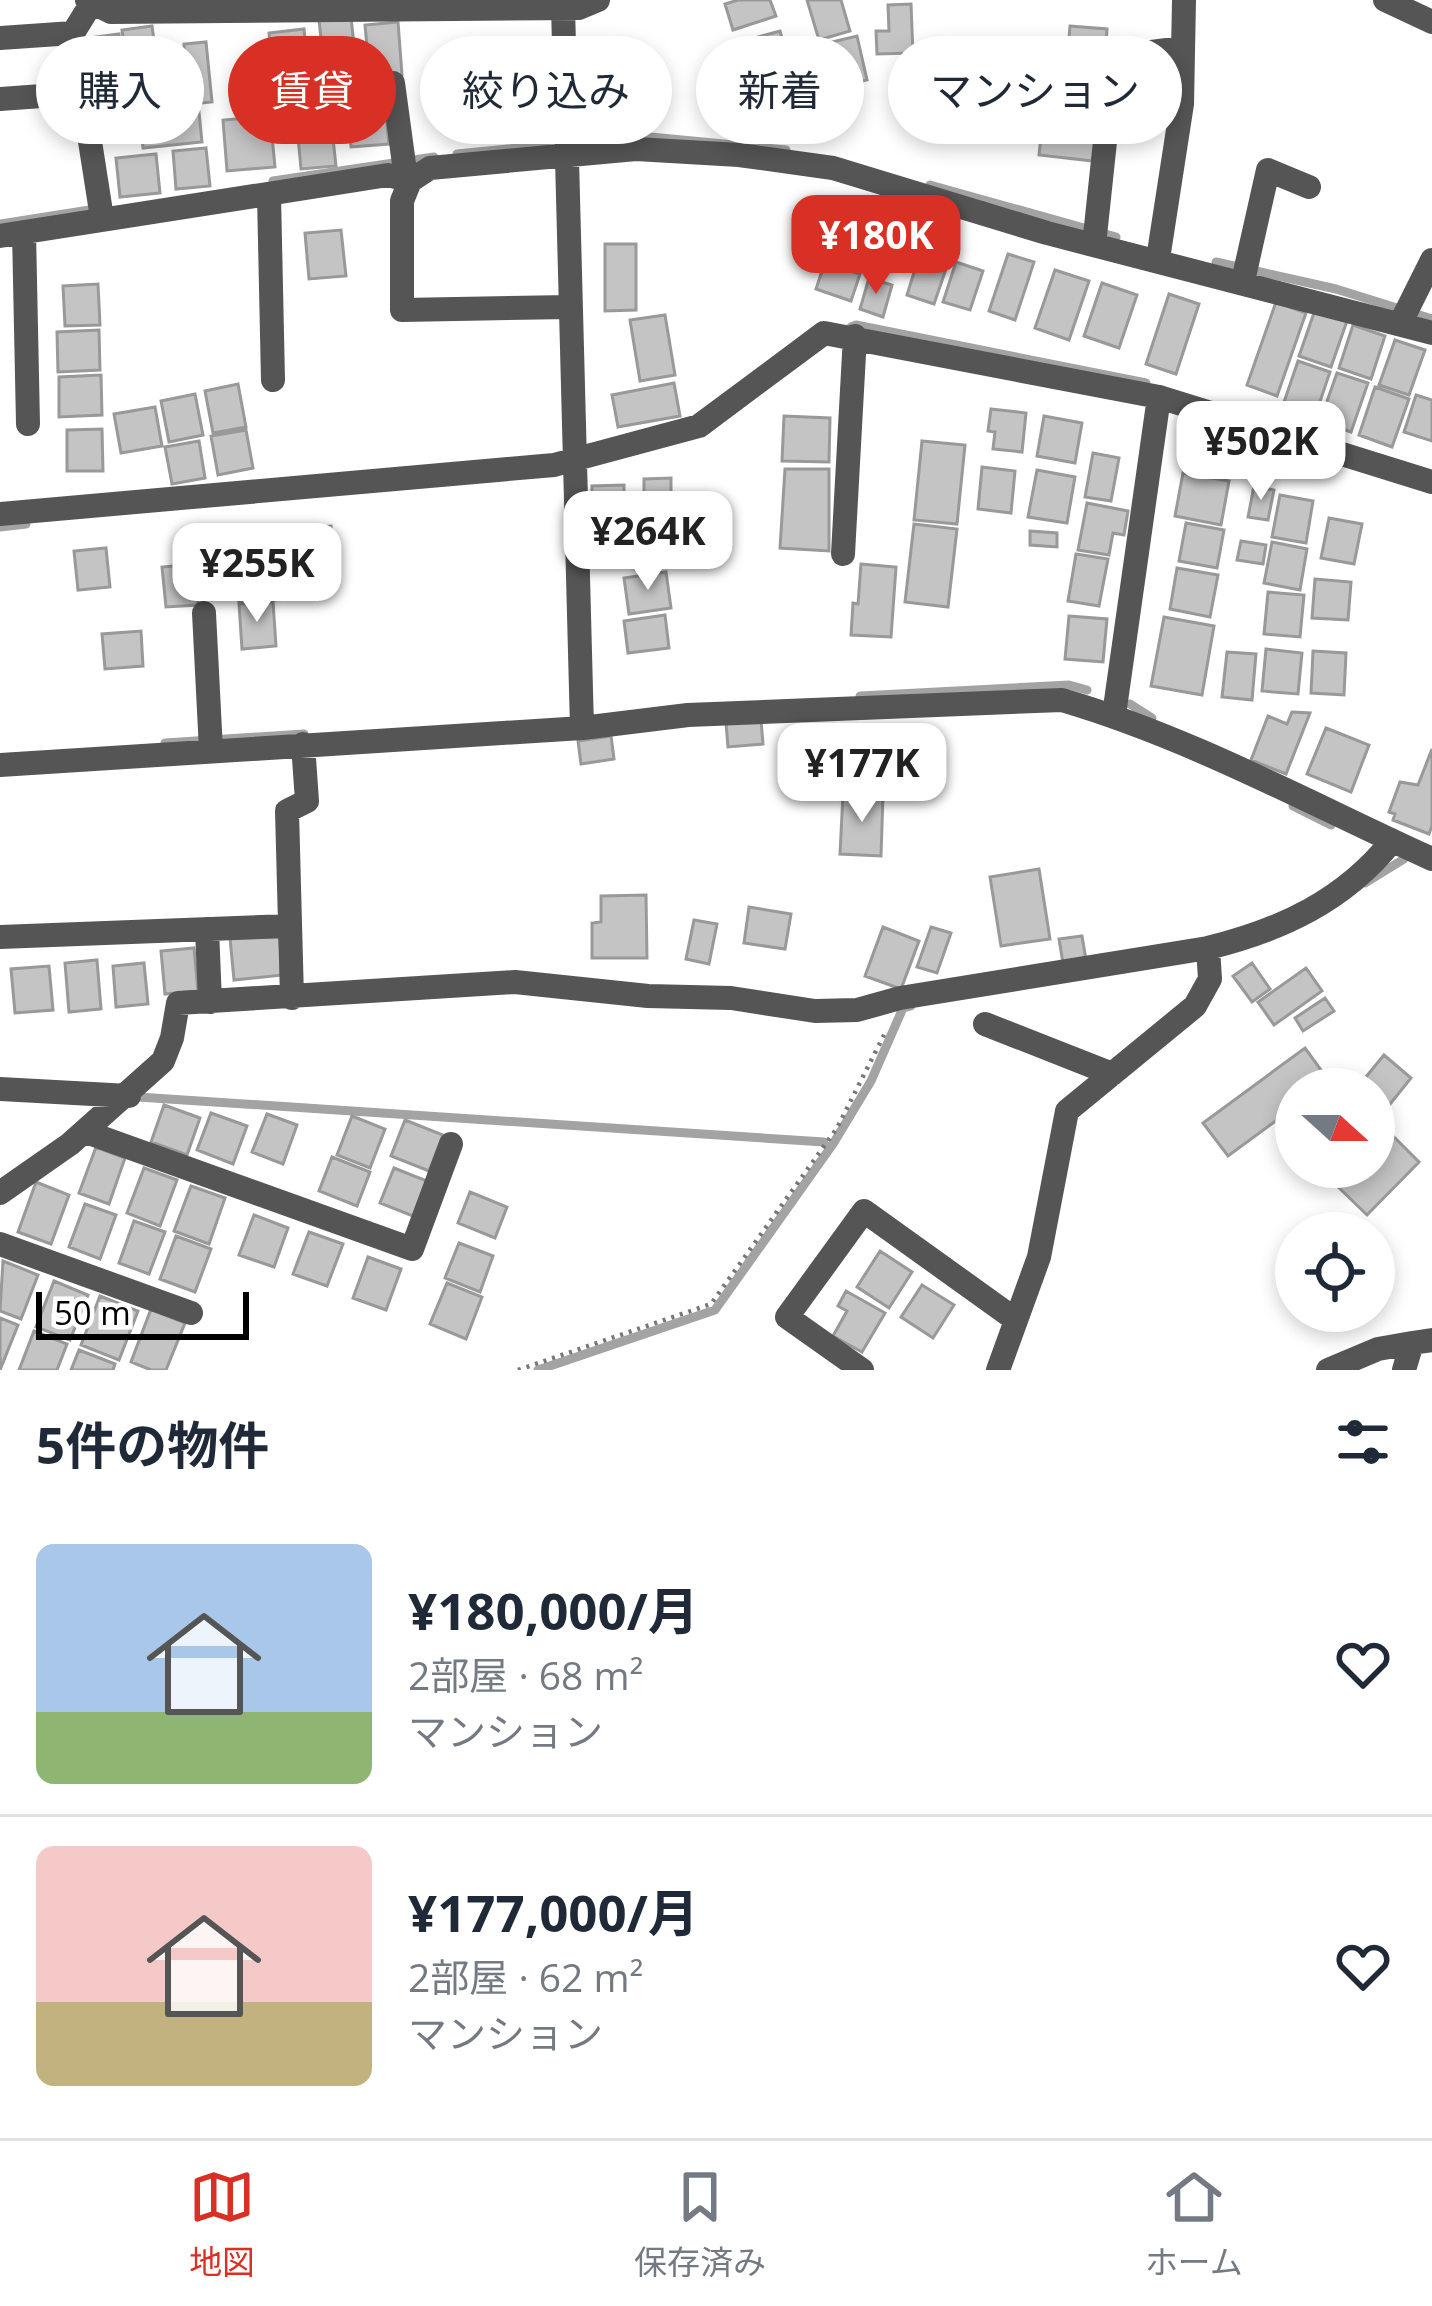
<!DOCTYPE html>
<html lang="ja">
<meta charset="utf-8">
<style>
:root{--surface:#fff;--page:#f6f6f7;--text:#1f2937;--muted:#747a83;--line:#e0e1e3;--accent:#d93025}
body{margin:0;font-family:"Open Sans","Noto Sans JP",sans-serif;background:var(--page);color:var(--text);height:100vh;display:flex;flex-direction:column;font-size:45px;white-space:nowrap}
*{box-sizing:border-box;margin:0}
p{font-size:39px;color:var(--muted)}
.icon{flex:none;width:66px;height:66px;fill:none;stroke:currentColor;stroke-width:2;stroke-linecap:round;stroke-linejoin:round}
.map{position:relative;height:1370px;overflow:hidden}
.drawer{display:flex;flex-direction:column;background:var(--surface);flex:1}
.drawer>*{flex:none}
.banner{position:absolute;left:36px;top:36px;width:1362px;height:108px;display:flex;gap:24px}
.needle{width:78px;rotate:111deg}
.tools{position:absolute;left:1275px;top:1068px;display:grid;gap:24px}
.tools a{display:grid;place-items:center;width:120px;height:120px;border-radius:50%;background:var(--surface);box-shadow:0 6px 18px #0003;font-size:60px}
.scale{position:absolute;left:36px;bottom:30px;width:213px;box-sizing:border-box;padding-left:12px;border:6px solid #000;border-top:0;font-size:33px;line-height:42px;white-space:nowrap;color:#000;-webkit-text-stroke:9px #fff;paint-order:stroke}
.price{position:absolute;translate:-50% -102px;padding:0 27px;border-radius:24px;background:#fff;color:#222;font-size:39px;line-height:78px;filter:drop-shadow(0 3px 6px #0008)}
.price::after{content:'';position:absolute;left:50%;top:72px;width:36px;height:27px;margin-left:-18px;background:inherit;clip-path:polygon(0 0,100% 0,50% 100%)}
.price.selected{background:var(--accent);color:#fff}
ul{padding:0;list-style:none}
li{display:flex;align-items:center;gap:36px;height:300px;padding:0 36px}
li+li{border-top:3px solid var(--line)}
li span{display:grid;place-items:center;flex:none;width:336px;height:240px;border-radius:18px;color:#555}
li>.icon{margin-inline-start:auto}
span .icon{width:144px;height:144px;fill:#fffc;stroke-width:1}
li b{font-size:51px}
h2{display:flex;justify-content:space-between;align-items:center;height:144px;padding:0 36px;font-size:51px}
.pill{padding:0 42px;border-radius:54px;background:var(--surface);box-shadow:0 6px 18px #0003;font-size:42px;line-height:108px}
.pill.selected{background:var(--accent);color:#fff}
.tab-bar{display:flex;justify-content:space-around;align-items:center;height:168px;border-top:3px solid var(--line);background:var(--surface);font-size:33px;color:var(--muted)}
.tab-bar a{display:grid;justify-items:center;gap:6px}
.tab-bar .selected{color:var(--accent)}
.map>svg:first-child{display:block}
</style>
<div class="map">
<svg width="1432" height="1370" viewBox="0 0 1432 1370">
<rect width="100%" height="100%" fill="#fff"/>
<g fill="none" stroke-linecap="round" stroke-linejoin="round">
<path stroke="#a3a3a3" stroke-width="9" d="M 457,154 L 640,136 L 786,150
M 273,181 L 434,157
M 930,185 L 1116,237
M 0,224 L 96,209
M 1216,262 L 1336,289 L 1432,319
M 851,327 L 856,325 L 1146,383
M 0,527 L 26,524
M 860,696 L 1069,685 L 1087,690
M 1130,704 L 1152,718
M 165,743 L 304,734
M 1293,806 L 1331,825
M 1365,883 L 1404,859
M 138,1097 L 824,1142
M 538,1370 L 715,1310 L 833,1144 L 871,1081 L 903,1008 L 911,1006"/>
</g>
<path fill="#c4c4c4" stroke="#999" stroke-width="3" d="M 738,0 L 770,0 L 776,16 L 733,30 L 725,4 Z
M 807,0 L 841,0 L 850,31 L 819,40 Z
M 911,4 L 913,53 L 877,54 L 876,31 L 889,31 L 888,5 Z
M 351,17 L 358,82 L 326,85 L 319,20 Z
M 398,22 L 402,75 L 370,78 L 365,25 Z
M 152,26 L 157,62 L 127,66 L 122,30 Z
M 1070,26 L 1107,29 L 1105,63 L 1067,60 Z
M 304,29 L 310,91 L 274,95 L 269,33 Z
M 780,31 L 795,86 L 753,97 L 752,93 L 747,95 L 742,78 L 748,76 L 739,42 Z
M 119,34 L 123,64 L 100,67 L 96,37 Z
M 857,36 L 867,80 L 822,91 L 811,47 Z
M 206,42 L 212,102 L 171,106 L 168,77 L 186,75 L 184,44 Z
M 157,68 L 163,110 L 124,116 L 118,73 Z
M 383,83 L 389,144 L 351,147 L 345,87 Z
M 329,102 L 336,166 L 301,169 L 295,105 Z
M 199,112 L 202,142 L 143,148 L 140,118 Z
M 1043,115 L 1098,121 L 1093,161 L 1039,155 Z
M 270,116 L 275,167 L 227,171 L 223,120 Z
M 206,148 L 210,186 L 176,189 L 173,151 Z
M 156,154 L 160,193 L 120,197 L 116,158 Z
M 819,201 L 859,214 L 845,258 L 805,245 Z
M 886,220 L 914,229 L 901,268 L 873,259 Z
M 341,230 L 346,276 L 309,279 L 305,233 Z
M 605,244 L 636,244 L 636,310 L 605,311 Z
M 920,253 L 948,263 L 934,304 L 907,295 Z
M 1008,254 L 1034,262 L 1015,320 L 989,311 Z
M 825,262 L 860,274 L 851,301 L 816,289 Z
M 956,262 L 983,271 L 970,310 L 943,302 Z
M 1055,270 L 1089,281 L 1069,340 L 1035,328 Z
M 869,278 L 892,285 L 883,317 L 860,309 Z
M 1102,283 L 1137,295 L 1119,348 L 1084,336 Z
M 98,284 L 100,325 L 65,326 L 63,286 Z
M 1169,294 L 1199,304 L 1176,374 L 1146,364 Z
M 1276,302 L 1306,313 L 1277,396 L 1247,385 Z
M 1315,310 L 1347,321 L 1331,367 L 1299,356 Z
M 665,315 L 675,375 L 640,381 L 630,320 Z
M 1353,325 L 1385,336 L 1371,379 L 1339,368 Z
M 99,330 L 100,370 L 58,372 L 57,332 Z
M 1395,340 L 1425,350 L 1409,395 L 1379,385 Z
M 1298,361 L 1330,372 L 1314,419 L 1282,408 Z
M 1337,373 L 1368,383 L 1351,432 L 1320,421 Z
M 101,375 L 102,415 L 59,417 L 59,377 Z
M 674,383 L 680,416 L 618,427 L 612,395 Z
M 238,384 L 246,427 L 213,433 L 205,391 Z
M 1375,387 L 1409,399 L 1392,447 L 1359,435 Z
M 195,394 L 203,435 L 169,442 L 161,401 Z
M 1416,395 L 1432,400 L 1432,441 L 1404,432 Z
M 155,407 L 162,446 L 121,453 L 114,414 Z
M 991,409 L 1026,413 L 1022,452 L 993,449 L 995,432 L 988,431 Z
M 784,416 L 830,418 L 829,462 L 782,461 Z
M 1044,416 L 1082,423 L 1075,463 L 1037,456 Z
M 102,429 L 103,471 L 67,471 L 67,430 Z
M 246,430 L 253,468 L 218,475 L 211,436 Z
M 199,441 L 205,478 L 172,484 L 165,447 Z
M 922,441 L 965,445 L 957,524 L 914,520 Z
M 1093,453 L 1119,458 L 1111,501 L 1085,497 Z
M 982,467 L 1015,471 L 1011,513 L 978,509 Z
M 785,469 L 829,469 L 829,551 L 780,548 Z
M 1037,470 L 1075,477 L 1067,523 L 1028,517 Z
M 1183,473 L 1229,481 L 1221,525 L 1175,516 Z
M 671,478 L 671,511 L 644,512 L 644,479 Z
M 624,485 L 624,530 L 592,531 L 592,486 Z
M 1254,486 L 1274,490 L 1268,520 L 1248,517 Z
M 1280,495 L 1313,501 L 1306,543 L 1272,537 Z
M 1087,503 L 1128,511 L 1124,535 L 1113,533 L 1109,555 L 1078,550 Z
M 1329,518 L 1362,524 L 1354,564 L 1321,558 Z
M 1186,523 L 1224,530 L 1217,568 L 1179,561 Z
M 914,524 L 957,529 L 948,607 L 905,602 Z
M 331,526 L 334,574 L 291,577 L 288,529 Z
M 665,529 L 669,564 L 635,569 L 631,534 Z
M 1030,531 L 1057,533 L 1057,547 L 1030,545 Z
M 1241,541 L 1266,545 L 1263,564 L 1237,560 Z
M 1272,542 L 1307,549 L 1300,590 L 1264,583 Z
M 106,548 L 110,587 L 78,590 L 74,551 Z
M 1076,554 L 1108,559 L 1099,606 L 1068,601 Z
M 273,559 L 275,600 L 239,603 L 236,562 Z
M 195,564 L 198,605 L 166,607 L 162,567 Z
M 861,564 L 896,567 L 891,637 L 851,635 L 853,603 L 858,604 Z
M 1177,568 L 1218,575 L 1210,617 L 1170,609 Z
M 666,572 L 671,608 L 629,614 L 624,578 Z
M 1315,579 L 1351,582 L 1348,620 L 1312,618 Z
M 1268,592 L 1304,595 L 1300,637 L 1264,634 Z
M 273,602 L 276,646 L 242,649 L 239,604 Z
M 665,615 L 669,648 L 628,653 L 624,621 Z
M 1069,616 L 1107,619 L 1103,662 L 1065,659 Z
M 1164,617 L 1214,626 L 1202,695 L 1151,686 Z
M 141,631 L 143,666 L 105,669 L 102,634 Z
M 1266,649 L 1302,653 L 1298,694 L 1262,691 Z
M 1313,651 L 1346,653 L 1344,695 L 1311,693 Z
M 1227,652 L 1256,654 L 1252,700 L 1222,697 Z
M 1292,712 L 1310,713 L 1286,774 L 1251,760 L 1268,716 L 1287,724 Z
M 761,720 L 763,744 L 728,747 L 726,723 Z
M 848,727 L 885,728 L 883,791 L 847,790 Z
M 1326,728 L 1369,745 L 1351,792 L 1307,774 Z
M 611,736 L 614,759 L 581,764 L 578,741 Z
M 1432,749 L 1432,826 L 1429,834 L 1393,820 L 1395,814 L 1389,812 L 1400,782 L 1418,785 Z
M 843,794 L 883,795 L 881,856 L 840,854 Z
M 1039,869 L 1050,939 L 1001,946 L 990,877 Z
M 646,895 L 647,958 L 592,958 L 592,923 L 601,922 L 601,896 Z
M 749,907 L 791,914 L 785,949 L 744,943 Z
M 694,920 L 717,924 L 709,964 L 686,959 Z
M 883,927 L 919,941 L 901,989 L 865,976 Z
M 931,927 L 951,933 L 937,973 L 917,967 Z
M 279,934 L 283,975 L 234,980 L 230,938 Z
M 1082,936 L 1086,960 L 1063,963 L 1059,939 Z
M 194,948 L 198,991 L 165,994 L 161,951 Z
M 97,960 L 101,1009 L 69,1012 L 65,963 Z
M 144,963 L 148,1004 L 116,1007 L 113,966 Z
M 1252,963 L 1270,989 L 1252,1002 L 1233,976 Z
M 49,966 L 53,1010 L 15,1013 L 11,969 Z
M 1306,968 L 1322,991 L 1274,1025 L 1258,1002 Z
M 1325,998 L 1334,1011 L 1303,1031 L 1295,1018 Z
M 1305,1048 L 1329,1081 L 1319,1089 L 1296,1089 L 1296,1106 L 1228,1156 L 1203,1123 Z
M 1384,1055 L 1411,1078 L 1379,1118 L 1374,1113 L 1374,1089 L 1356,1089 Z
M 164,1105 L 200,1118 L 187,1155 L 151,1142 Z
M 211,1113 L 247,1126 L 233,1164 L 197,1150 Z
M 267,1114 L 297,1125 L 283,1164 L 252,1152 Z
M 352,1116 L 385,1129 L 370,1168 L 337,1155 Z
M 405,1120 L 443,1135 L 429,1171 L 391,1156 Z
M 1388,1131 L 1419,1162 L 1367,1215 L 1332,1181 L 1346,1167 L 1374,1167 L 1374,1145 Z
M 96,1147 L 125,1158 L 109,1204 L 79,1193 Z
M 332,1157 L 370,1172 L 357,1206 L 319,1191 Z
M 144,1168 L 177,1180 L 160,1226 L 127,1213 Z
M 394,1168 L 427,1181 L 413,1216 L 380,1203 Z
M 36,1182 L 69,1195 L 51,1244 L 18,1232 Z
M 191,1186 L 225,1198 L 209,1244 L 174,1231 Z
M 470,1192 L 507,1207 L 495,1238 L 458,1223 Z
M 85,1204 L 116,1215 L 100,1259 L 69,1247 Z
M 254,1215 L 288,1228 L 274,1267 L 239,1255 Z
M 134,1221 L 165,1232 L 149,1274 L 119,1263 Z
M 309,1232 L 343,1244 L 327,1286 L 293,1274 Z
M 176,1236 L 211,1249 L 195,1292 L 160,1279 Z
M 459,1243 L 493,1256 L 480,1292 L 445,1278 Z
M 880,1251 L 912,1272 L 889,1308 L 857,1287 Z
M 368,1257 L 401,1269 L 386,1310 L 353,1298 Z
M 3,1261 L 38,1275 L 21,1319 L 0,1311 Z
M 54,1281 L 88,1295 L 70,1340 L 36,1327 Z
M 447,1283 L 482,1297 L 466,1339 L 430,1324 Z
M 922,1285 L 954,1305 L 933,1338 L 901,1317 Z
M 846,1291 L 885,1313 L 862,1352 L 833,1336 L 847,1311 L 838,1306 Z
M 100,1296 L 138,1311 L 119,1360 L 81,1345 Z
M 151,1309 L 185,1323 L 166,1370 L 151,1370 L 131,1362 Z
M 1296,1311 L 1347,1311 L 1342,1327 Z
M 0,1318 L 18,1325 L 0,1370 Z
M 34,1331 L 67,1344 L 57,1370 L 19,1370 Z
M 79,1350 L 115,1364 L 113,1370 L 71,1370 Z"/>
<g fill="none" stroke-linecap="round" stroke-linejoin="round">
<path stroke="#777" stroke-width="4.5" stroke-dasharray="3 6" stroke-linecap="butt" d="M 518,1370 L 711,1304 L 837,1128 L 886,1031"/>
<path stroke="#555" stroke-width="24" d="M 87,0 L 111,12 L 579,8 L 598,0
M 557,0 L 563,7 L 582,728
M 1385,0 L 1432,22
M 91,4 L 73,33 L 102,218
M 0,38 L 73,33
M 393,83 L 404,164 L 410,181 L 402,201 L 402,310 L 569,307
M 0,99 L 84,93
M 269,195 L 273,380
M 24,232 L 28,424
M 0,236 L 388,175 L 410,181 L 430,168 L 636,149 L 739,155 L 833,168 L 1047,233 L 1432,333
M 1094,245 L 1114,57 L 1182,48
M 1158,259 L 1182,104 L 1184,0
M 1243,281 L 1268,170 L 1309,187
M 1400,324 L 1432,260
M 0,514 L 554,465 L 699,426 L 824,333 L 1159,397 L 1432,482
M 843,554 L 855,336
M 204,613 L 211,750
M 1114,715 L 1159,397
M 0,765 L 582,728 L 688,715 L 1062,700 C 1191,738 1309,803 1432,859
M 207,929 L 210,1002
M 0,937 L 290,926
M 292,998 L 287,811 L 307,801 L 303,744
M 985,1024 L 1112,1074
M 0,1089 L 129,1096
M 86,1132 L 412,1249 L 451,1144
M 0,1193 L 70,1144 L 163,1061 L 172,1038 L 178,1003 L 515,982 L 648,996 L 731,998 L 815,1011 L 857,1010 L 900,998 L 1208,948
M 0,1244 L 191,1313
M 862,1370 L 787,1317 L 864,1211 L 1016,1320
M 998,1370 L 1039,1257 L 1067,1111 L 1195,1006 L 1210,979 L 1208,948 C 1281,930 1344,901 1392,841
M 1328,1370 L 1378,1349 L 1412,1343
M 1404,1370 L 1412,1343 L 1432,1340"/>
</g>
</svg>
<div class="tools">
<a><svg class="needle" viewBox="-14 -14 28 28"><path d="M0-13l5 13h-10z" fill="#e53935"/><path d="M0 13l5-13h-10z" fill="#747a83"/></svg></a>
<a><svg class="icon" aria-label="locate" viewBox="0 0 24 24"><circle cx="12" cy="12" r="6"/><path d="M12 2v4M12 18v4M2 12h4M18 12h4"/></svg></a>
</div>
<div class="scale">50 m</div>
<b class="price selected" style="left:876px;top:297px">¥180K</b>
<b class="price" style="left:1261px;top:503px">¥502K</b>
<b class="price" style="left:648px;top:593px">¥264K</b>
<b class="price" style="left:257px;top:625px">¥255K</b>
<b class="price" style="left:862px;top:825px">¥177K</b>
<div class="banner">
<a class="pill">購入</a>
<a class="pill selected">賃貸</a>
<a class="pill">絞り込み</a>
<a class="pill">新着</a>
<a class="pill">マンション</a>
</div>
</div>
<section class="drawer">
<h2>5件の物件<svg class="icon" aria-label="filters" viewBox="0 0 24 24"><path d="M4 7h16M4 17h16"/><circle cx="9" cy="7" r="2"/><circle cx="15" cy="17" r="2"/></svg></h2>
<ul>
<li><span style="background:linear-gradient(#a9c7e8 70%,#8fb573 0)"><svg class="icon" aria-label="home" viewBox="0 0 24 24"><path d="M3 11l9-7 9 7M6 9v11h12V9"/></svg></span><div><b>¥180,000/月</b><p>2部屋 · 68 m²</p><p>マンション</p></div><svg class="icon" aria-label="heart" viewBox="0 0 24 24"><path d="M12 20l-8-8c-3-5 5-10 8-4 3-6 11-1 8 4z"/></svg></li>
<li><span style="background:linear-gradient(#f6c9c9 65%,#c2b280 0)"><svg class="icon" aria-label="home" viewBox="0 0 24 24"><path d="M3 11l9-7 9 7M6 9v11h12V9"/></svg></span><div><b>¥177,000/月</b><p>2部屋 · 62 m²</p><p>マンション</p></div><svg class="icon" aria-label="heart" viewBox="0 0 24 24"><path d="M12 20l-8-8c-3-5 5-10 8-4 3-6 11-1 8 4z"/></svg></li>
</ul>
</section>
<nav class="tab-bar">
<a class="selected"><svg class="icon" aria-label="map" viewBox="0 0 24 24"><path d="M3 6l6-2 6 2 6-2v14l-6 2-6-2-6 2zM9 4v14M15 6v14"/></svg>地図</a>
<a><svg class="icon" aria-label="saved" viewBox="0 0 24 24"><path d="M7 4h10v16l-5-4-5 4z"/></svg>保存済み</a>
<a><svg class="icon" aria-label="home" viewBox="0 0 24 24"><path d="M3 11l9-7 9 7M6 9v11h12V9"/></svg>ホーム</a>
</nav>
